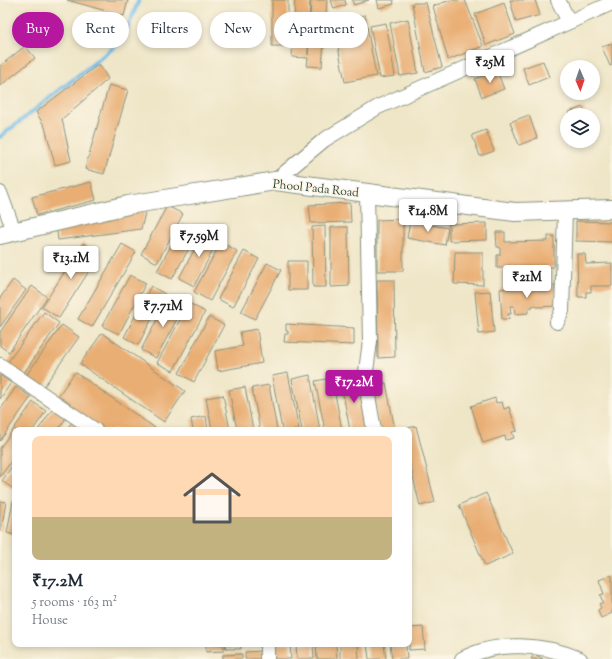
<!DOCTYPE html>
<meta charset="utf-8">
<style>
:root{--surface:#fff;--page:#f2f2f3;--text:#1f2937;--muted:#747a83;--accent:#b5179e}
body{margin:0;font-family:"Sorts Mill Goudy",serif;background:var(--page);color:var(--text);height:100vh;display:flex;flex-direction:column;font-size:15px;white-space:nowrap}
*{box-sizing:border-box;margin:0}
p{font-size:13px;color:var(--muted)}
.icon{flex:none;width:22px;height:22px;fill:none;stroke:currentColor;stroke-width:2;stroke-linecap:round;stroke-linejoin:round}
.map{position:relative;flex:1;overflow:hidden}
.details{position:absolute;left:12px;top:427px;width:400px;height:220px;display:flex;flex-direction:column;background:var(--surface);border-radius:8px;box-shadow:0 2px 6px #0003}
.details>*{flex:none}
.banner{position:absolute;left:12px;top:12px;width:400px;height:36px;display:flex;gap:8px}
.needle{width:26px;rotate:178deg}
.fabs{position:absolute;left:560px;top:60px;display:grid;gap:8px}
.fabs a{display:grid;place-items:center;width:40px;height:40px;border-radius:50%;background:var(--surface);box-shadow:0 2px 6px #0003;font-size:20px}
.price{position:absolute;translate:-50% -34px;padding:0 9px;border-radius:4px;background:#fff;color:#222;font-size:13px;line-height:26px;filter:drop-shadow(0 1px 2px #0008)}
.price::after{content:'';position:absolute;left:50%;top:24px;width:12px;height:9px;margin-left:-6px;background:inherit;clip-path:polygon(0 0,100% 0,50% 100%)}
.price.selected{background:var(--accent);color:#fff}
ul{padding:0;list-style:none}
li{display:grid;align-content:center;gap:8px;height:212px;padding:0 20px}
li span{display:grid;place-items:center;height:124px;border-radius:8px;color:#555}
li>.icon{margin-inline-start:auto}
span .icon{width:72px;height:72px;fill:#fffc;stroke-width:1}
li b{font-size:17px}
.pill{padding:0 14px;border-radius:18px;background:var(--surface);box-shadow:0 2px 6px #0003;font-size:14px;line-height:36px}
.pill.selected{background:var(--accent);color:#fff}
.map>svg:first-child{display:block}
</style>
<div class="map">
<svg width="612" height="659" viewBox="0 0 612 659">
<rect width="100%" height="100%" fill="#fcf5e5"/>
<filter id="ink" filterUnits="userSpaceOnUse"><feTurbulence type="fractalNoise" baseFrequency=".025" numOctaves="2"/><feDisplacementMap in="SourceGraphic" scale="8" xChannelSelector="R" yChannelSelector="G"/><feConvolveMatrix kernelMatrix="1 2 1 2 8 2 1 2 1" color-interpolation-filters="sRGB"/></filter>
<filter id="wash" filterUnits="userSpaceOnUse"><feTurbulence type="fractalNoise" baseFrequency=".012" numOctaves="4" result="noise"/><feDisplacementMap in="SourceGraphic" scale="16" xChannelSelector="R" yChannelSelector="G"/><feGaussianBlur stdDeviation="0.9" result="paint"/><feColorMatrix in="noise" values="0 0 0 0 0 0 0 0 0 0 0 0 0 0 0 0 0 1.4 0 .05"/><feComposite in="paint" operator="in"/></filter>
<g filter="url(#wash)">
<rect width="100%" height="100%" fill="#efe6c8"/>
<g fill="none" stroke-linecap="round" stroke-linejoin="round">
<path stroke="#6cbce7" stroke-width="4" d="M 0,137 L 122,41 L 139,0"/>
</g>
<g id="blocks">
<path fill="#e9ae73" d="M 67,0 L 128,0 L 124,16 Z
M 272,0 L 288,0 L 288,46 L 272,46 Z
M 295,0 L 310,0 L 308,55 L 311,0 L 327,0 L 322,67 L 307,66 L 308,58 L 292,57 Z
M 331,0 L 345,0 L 346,5 L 334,9 Z
M 352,0 L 369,0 L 354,5 Z
M 377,0 L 393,0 L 394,4 L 379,8 Z
M 451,0 L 465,0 L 483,46 L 448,60 L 433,6 Z
M 510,0 L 535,0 L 540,15 L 516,22 Z
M 412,3 L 426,3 L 442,67 L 425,72 Z
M 504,3 L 515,34 L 486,45 L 475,14 Z
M 365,15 L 376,76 L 345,82 L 333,21 Z
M 408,19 L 418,73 L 400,76 L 390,23 Z
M 386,23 L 395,76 L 380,78 L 370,26 Z
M 612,43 L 612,65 L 610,66 L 602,47 Z
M 25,46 L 35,58 L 0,86 L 0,66 Z
M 543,61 L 549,77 L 529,85 L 523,68 Z
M 99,64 L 108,79 L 62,119 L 71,161 L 55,165 L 45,127 L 36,112 Z
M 497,71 L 504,89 L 482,97 L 475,79 Z
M 109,85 L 128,90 L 104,174 L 85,169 Z
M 583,107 L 586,115 L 570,115 L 569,112 Z
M 529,115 L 537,138 L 519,145 L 510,122 Z
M 486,130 L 494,151 L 480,156 L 472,135 Z
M 91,182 L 96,200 L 37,215 L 32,197 Z
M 350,203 L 351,222 L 311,223 L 309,205 Z
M 167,206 L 183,214 L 157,263 L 141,254 Z
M 146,209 L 141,229 L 58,240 L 56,223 Z
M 403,219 L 403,271 L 377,271 L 377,220 Z
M 410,221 L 448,228 L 445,245 L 407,238 Z
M 576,221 L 612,222 L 612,242 L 576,241 Z
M 487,223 L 487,240 L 449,241 L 449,224 Z
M 183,224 L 198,232 L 172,279 L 157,271 Z
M 325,226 L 326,287 L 313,287 L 312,227 Z
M 331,227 L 348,227 L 349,286 L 331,287 Z
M 205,230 L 220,237 L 194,286 L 179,278 Z
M 496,232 L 505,232 L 505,242 L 548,241 L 548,236 L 554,236 L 554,267 L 497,268 L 497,255 L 500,255 L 500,247 L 497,247 Z
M 221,242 L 237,251 L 210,301 L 194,292 Z
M 83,243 L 100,254 L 59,318 L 42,307 Z
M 122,244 L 136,252 L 92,327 L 78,319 Z
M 244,251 L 259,259 L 233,307 L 218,299 Z
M 455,252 L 483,252 L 483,285 L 454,284 Z
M 577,254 L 585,254 L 586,264 L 612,263 L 612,286 L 591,286 L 591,292 L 586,292 L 586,297 L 578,297 Z
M 288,261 L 307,261 L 307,290 L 288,290 Z
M 267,263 L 281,270 L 255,319 L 241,312 Z
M 130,275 L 146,283 L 119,334 L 102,326 Z
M 13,280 L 26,290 L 0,327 L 0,298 Z
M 377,280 L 394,280 L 395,357 L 378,358 Z
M 555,285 L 556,306 L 537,307 L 536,305 L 532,306 L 532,308 L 528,308 L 528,313 L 515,314 L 514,306 L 510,306 L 511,314 L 508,314 L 509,319 L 502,319 L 500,289 Z
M 32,286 L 47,297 L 9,352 L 0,346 L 0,332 Z
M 151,286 L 165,294 L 138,345 L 124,337 Z
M 490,291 L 494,332 L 479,334 L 475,292 Z
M 169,297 L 184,306 L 156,358 L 141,350 Z
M 189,303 L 205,312 L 173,371 L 157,363 Z
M 44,312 L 59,323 L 21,377 L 5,366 Z
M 209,317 L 224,325 L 194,382 L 179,373 Z
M 286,324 L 354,328 L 354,345 L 284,342 L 285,334 L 288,334 L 288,331 L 286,331 Z
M 62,325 L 79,337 L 40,392 L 23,380 Z
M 257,329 L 262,363 L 218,371 L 215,351 L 243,346 L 240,332 Z
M 102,333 L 185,391 L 164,422 L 80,364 Z
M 75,372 L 158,430 L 100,430 L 56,399 Z
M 288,373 L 299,430 L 282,430 L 272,376 Z
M 0,375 L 11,383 L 0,399 Z
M 310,375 L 320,430 L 302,430 L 292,379 Z
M 357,376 L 368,430 L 350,430 L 340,379 Z
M 332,378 L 342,430 L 325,430 L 315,381 Z
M 386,383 L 395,430 L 379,430 L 371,386 Z
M 269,385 L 277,430 L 260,430 L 252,388 Z
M 16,387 L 31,397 L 0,441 L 0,410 Z
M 245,387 L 253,430 L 237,430 L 229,390 Z
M 223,395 L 230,430 L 212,430 L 206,398 Z
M 495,398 L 496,403 L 502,402 L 504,409 L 509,407 L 517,431 L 512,432 L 514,438 L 506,440 L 505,436 L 483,443 L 471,406 Z
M 33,402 L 46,411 L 33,430 L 15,430 L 15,456 L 0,477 L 0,448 Z
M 54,407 L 67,416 L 58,430 L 38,430 Z
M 206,416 L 208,430 L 193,430 L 191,419 Z
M 73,421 L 87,430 L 66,430 Z
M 416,426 L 435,502 L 420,506 L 409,460 L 409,430 L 404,429 Z
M 15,462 L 15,490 L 2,481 Z
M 486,493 L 513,554 L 485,566 L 459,505 Z
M 0,501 L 6,502 L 1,531 L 0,531 Z
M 13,501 L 15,501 L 15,535 L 7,533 Z
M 612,575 L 612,613 L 601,618 L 598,610 L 601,608 L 599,604 L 603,602 L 600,595 L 604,594 L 599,580 Z
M 423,627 L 425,649 L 409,650 L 409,628 Z
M 206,644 L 223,644 L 224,651 L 206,652 Z
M 225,644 L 240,644 L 241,649 L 226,649 Z
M 272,644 L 290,644 L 291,659 L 273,659 Z
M 296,644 L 313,644 L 314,659 L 297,659 Z
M 316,644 L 336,644 L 337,659 L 317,659 Z
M 340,644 L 358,644 L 359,659 L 340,659 Z
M 367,644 L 384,644 L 386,659 L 369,659 Z
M 390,644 L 406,644 L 407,659 L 392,659 Z
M 262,651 L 263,659 L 245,659 L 245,652 Z
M 242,654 L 242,659 L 223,659 L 223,655 Z
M 534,654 L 543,659 L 531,659 Z"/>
</g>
</g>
<g filter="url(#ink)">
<use href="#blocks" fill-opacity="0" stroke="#87927e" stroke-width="1"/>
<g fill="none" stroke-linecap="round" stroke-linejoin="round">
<g stroke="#87927e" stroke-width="16">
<path id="minor" d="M 569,22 L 612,3
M 275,181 L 324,140 L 378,107 L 569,22 L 558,0
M 0,193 L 14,231
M 367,193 L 370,341 L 365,379 L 374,430
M 557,322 L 562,311 L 565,211
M 0,365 L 95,430
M 267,644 L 267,659
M 462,659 C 497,640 545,644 580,659"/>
</g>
<g stroke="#87927e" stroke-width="20">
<path id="tertiary" d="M 0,235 L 128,205 L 275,181 L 515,212 L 612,209"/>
</g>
<use href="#minor" stroke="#fff" stroke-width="14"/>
<use href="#tertiary" stroke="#fff" stroke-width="18"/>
</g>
</g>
<g text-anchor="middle" stroke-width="3" stroke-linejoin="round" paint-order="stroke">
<g font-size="12" fill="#1f3d34" stroke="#fcf5e5">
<text transform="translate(316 188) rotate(6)" y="4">Phool Pada Road</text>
</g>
</g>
</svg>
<div class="fabs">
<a><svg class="needle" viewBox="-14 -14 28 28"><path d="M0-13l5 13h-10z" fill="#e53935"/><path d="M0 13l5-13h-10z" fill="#747a83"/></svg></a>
<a><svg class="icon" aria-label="layers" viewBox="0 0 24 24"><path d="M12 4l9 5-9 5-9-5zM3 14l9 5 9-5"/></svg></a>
</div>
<b class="price" style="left:490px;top:84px">₹25M</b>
<b class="price" style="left:428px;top:233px">₹14.8M</b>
<b class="price" style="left:199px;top:258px">₹7.59M</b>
<b class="price" style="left:71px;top:280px">₹13.1M</b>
<b class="price" style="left:527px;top:299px">₹21M</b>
<b class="price" style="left:163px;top:328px">₹7.71M</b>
<b class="price selected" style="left:354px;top:404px">₹17.2M</b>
<div class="banner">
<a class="pill selected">Buy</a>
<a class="pill">Rent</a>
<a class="pill">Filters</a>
<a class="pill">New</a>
<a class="pill">Apartment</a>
</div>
<section class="details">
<ul>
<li><span style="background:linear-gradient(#ffd9b3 65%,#c2b280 0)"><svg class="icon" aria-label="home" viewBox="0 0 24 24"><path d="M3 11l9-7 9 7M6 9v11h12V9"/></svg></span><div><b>₹17.2M</b><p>5 rooms · 163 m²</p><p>House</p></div></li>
</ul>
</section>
</div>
